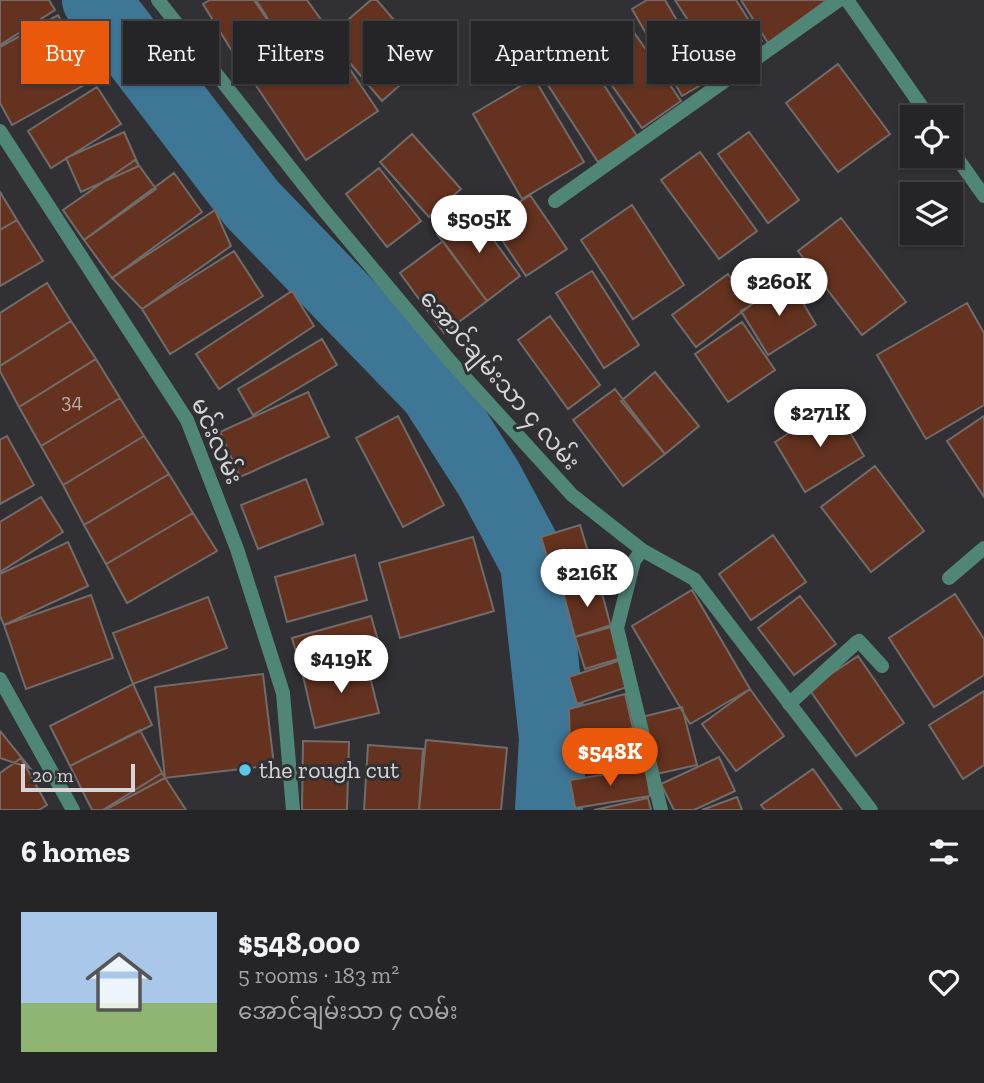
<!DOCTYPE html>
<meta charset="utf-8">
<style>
:root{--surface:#252427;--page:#2d2c2f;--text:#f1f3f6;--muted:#a3a4a7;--line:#424144;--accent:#ea580c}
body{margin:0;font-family:"Zilla Slab","Noto Sans Myanmar",serif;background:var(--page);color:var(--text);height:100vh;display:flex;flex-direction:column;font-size:26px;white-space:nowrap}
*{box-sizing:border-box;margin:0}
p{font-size:23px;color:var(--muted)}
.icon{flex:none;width:38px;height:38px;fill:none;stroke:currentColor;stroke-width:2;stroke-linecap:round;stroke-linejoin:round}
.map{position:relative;height:810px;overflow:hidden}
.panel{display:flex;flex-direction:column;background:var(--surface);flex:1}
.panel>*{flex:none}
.guide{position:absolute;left:21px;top:21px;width:943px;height:63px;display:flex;gap:14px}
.buttons{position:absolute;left:900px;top:105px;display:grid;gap:14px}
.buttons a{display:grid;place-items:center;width:63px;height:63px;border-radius:0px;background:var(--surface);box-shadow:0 2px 5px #0004,0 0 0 2px var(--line);font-size:35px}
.scale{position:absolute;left:21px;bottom:18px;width:114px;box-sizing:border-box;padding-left:7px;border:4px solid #d6d5d8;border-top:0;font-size:19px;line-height:24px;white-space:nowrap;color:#d6d5d8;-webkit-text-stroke:5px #313034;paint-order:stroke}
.price{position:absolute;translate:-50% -60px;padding:0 16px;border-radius:24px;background:#fff;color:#222;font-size:23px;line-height:46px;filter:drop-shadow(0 2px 4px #0008)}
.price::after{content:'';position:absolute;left:50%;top:42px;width:21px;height:16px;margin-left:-10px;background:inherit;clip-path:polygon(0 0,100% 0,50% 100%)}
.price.current{background:var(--accent);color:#fff}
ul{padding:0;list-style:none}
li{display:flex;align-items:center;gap:21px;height:175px;padding:0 21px}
li span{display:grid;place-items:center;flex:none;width:196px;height:140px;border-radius:0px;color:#555}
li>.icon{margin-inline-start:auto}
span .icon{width:84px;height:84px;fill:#fffc;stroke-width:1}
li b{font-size:30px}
h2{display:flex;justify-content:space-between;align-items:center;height:84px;padding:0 21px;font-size:30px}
.pill{padding:0 24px;border-radius:0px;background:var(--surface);box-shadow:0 2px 5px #0004,0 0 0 2px var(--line);font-size:24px;line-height:63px}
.pill.current{background:var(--accent);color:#fff}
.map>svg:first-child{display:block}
</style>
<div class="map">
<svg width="984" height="810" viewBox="0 0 984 810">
<rect width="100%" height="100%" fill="#313034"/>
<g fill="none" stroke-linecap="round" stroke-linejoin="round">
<path stroke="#3e7696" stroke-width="68" d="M 96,0 L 252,204 L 433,391 L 489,479 L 534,563 L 553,738 L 549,810"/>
</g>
<path fill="#64321f" stroke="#716c6a" stroke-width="2" d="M 0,0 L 49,0 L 55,10 L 0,45 Z
M 210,0 L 256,0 L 285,46 L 245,72 L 203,4 Z
M 254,0 L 307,0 L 322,21 L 285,46 Z
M 371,0 L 377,0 L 428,60 L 382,101 L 328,37 Z
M 647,0 L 665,0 L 711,79 L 682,96 L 632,9 Z
M 675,0 L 736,0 L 762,41 L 719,69 Z
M 741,0 L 827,0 L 768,43 Z
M 58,15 L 93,80 L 12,125 L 0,103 L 0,47 Z
M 627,22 L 681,101 L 642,128 L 587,50 Z
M 327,35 L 378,111 L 306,160 L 255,84 Z
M 585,56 L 637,136 L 598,162 L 546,82 Z
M 838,64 L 890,134 L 838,172 L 786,103 Z
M 534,78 L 584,162 L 522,199 L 473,114 Z
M 97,87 L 121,124 L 51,168 L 28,131 Z
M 124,132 L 139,166 L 81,192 L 66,158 Z
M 749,132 L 799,200 L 768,223 L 718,154 Z
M 412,134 L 461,189 L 429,217 L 380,162 Z
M 700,152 L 757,231 L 719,259 L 661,180 Z
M 135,160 L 156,189 L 84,240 L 63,210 Z
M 379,168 L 421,221 L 387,247 L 346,194 Z
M 174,173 L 202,212 L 112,278 L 84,240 Z
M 0,192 L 17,220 L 0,230 Z
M 530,195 L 567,249 L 526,276 L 490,222 Z
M 632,205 L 684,285 L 633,319 L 581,240 Z
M 471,209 L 520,276 L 487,301 L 437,234 Z
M 215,210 L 231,246 L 142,309 L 112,278 Z
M 841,218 L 906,302 L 862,335 L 798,251 Z
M 17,220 L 43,261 L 0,286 L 0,230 Z
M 443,241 L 487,301 L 444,333 L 400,273 Z
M 234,251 L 263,296 L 170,354 L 142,309 Z
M 592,271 L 639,345 L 604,368 L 556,293 Z
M 728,274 L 751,305 L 696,347 L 672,315 Z
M 790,281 L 816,325 L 768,355 L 741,311 Z
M 47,283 L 71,321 L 0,366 L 0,313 Z
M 292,291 L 314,326 L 219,389 L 196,354 Z
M 967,303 L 984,333 L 984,405 L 926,439 L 877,355 Z
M 550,316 L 600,385 L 568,409 L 518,340 Z
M 71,321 L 96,359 L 19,407 L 0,371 L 0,366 Z
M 742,322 L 775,370 L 728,402 L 695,354 Z
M 322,339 L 337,365 L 253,415 L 238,389 Z
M 96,359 L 120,398 L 41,446 L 19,407 Z
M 655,372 L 699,426 L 665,454 L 621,401 Z
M 615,389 L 665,454 L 623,486 L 573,420 Z
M 308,392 L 329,437 L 240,477 L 220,432 Z
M 120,398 L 144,436 L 63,485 L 41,446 Z
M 834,405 L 864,456 L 805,492 L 775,442 Z
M 398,416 L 444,505 L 403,527 L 356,438 Z
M 984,416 L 984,497 L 947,441 Z
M 7,436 L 34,485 L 0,504 L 0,440 Z
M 144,436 L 169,474 L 84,525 L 63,485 Z
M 875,466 L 924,531 L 871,572 L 821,507 Z
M 169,474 L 193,513 L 106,564 L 84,525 Z
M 306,479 L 323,524 L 258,549 L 241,505 Z
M 41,497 L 63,532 L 0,572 L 0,522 Z
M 193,513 L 217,551 L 127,603 L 106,564 Z
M 580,525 L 592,565 L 553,577 L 541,537 Z
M 773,535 L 806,582 L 751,620 L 719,574 Z
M 473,537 L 494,611 L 400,638 L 379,563 Z
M 68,542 L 88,586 L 4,625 L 0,616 L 0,574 Z
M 355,555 L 367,600 L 287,622 L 275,577 Z
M 599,582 L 611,627 L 575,637 L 563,592 Z
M 692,590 L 750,689 L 690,724 L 632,626 Z
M 955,594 L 984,639 L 984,675 L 934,707 L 889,638 Z
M 91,595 L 113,658 L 26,689 L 4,625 Z
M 800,596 L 836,644 L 794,675 L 758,628 Z
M 208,597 L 227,648 L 133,684 L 113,633 Z
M 371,616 L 382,654 L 303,676 L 292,638 Z
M 611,625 L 621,658 L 585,669 L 575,637 Z
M 858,656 L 904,723 L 856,756 L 809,689 Z
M 621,660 L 630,686 L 577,704 L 569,677 Z
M 366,661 L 379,713 L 315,728 L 303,676 Z
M 263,674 L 274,765 L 165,778 L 155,687 Z
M 133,684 L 152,725 L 70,766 L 50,726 Z
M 750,689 L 784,736 L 736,771 L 702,724 Z
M 984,691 L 984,765 L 963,779 L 929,725 Z
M 625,694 L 633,728 L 570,745 L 569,709 Z
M 682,707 L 697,765 L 656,774 L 642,717 Z
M 140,730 L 165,778 L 105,810 L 92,810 L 70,766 Z
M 0,731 L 30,768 L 0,758 Z
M 634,733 L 640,759 L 576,772 L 570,745 Z
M 426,740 L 507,748 L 501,810 L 419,810 Z
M 303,741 L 349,742 L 347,810 L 302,810 Z
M 368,745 L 423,749 L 419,810 L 364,810 Z
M 719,757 L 735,791 L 694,810 L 674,810 L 661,784 Z
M 21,758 L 47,805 L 39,810 L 0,810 L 0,773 Z
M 646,768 L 650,796 L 575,808 L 570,780 Z
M 813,769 L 842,810 L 765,810 L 761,805 Z
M 162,773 L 186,810 L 103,810 Z
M 737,797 L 742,810 L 702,810 Z
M 648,798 L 651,810 L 594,810 Z"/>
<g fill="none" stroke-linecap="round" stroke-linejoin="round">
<path stroke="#508678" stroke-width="14" d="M 789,704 L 857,642 L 859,641 L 882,666"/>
<path stroke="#508678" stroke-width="14" d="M 158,0 L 322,208 L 450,361 L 572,495 L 642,550 L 694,579 L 871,810
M 847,0 L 929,117
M 0,131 L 187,420 L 237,549 L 283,693 L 293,810
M 950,148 L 984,196
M 555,201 L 839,0
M 642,550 L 634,561 L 617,628 L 661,810
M 949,578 L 984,548
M 0,679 L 73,810"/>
</g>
<circle fill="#5ac8e6" stroke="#313034" stroke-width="2.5" cx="245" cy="770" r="7"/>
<g text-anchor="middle" stroke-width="6" stroke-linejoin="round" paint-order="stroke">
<g font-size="21" fill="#baacaa">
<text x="72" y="408">34</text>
</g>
<g font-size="24" fill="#d6d5d8" stroke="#313034">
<text transform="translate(500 380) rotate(49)" y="8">အောင်ချမ်းသာ ၄ လမ်း</text>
<text transform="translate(217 441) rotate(66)" y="8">မင်းလမ်း</text>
</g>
<g font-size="24" fill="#d6d5d8" stroke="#313034" text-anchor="start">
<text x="259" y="778">the rough cut</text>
</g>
</g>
</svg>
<div class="buttons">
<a><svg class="icon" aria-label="locate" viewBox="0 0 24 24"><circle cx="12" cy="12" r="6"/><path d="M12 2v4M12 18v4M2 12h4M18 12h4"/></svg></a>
<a><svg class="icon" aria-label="layers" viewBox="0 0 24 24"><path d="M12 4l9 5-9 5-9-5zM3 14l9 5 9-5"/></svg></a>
</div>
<div class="scale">20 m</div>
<b class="price" style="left:479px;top:255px">$505K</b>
<b class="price" style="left:779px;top:318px">$260K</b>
<b class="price" style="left:820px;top:449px">$271K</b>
<b class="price" style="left:587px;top:609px">$216K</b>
<b class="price" style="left:341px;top:695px">$419K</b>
<b class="price current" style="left:610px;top:788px">$548K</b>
<div class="guide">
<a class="pill current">Buy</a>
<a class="pill">Rent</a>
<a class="pill">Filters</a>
<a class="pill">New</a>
<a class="pill">Apartment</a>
<a class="pill">House</a>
</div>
</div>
<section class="panel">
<h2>6 homes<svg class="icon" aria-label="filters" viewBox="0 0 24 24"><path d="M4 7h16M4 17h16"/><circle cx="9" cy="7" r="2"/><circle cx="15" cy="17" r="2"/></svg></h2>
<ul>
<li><span style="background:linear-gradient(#a9c7e8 65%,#8fb573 0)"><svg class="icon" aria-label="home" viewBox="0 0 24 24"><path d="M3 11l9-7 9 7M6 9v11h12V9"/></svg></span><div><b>$548,000</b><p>5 rooms · 183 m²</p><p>အောင်ချမ်းသာ ၄ လမ်း</p></div><svg class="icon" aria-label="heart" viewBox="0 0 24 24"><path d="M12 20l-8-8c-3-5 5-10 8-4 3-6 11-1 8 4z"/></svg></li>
</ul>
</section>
